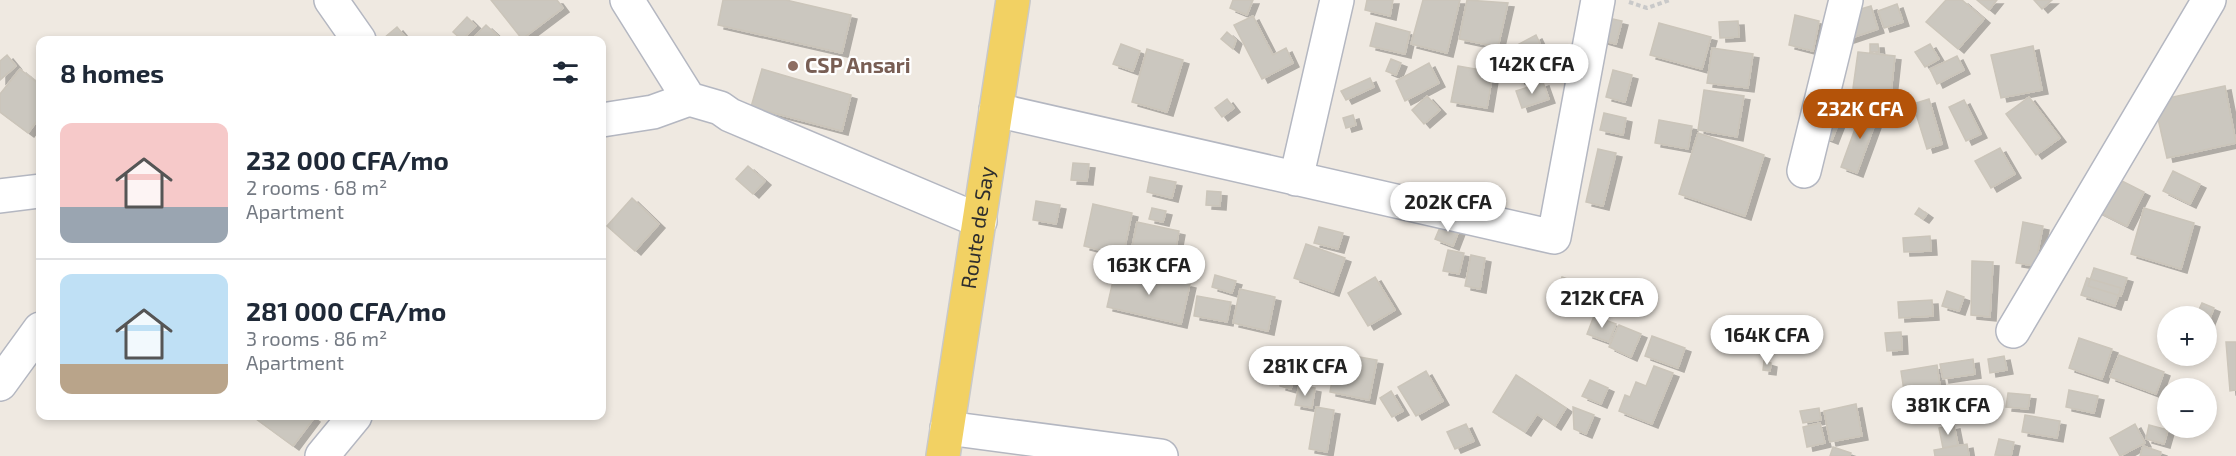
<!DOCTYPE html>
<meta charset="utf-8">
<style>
:root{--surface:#fff;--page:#f6f6f7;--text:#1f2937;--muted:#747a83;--line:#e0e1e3;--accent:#b45309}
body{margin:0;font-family:"Exo 2",sans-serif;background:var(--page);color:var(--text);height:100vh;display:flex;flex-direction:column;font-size:22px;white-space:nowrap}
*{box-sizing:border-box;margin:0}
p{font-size:20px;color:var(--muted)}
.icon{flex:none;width:33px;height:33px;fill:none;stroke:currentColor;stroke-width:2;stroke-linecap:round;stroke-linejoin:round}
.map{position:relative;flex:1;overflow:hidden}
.side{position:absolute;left:36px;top:36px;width:570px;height:384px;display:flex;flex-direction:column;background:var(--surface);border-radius:12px;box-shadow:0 3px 9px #0003}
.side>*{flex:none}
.controls{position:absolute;left:2157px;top:306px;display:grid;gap:12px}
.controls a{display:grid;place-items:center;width:60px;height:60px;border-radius:50%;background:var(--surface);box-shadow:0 3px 9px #0003;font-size:30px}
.price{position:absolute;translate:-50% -51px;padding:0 14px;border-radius:21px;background:#fff;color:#222;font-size:20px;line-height:39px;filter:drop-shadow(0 2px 3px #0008)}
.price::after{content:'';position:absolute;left:50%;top:36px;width:18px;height:14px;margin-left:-9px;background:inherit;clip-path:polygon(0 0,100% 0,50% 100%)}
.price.current{background:var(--accent);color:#fff}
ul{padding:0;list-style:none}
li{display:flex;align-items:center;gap:18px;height:150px;padding:0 24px}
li+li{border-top:2px solid var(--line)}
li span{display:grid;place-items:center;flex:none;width:168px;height:120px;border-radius:12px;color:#555}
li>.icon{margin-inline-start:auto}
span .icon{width:72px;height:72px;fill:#fffc;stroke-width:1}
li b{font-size:26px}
h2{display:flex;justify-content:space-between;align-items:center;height:72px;padding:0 24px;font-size:26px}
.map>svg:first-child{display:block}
</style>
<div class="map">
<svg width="2236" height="456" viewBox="0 0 2236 456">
<defs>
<filter id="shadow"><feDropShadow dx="6" dy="4" stdDeviation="0" flood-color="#0004"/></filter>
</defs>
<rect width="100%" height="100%" fill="#efe9e1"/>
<path fill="#cbc7bf" stroke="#cbc5ba" stroke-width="1.5" filter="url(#shadow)" d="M 491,0 L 557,0 L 563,8 L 522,39 Z
M 723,0 L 786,0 L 851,15 L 842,53 L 718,25 Z
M 1233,0 L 1253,0 L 1247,15 L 1230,8 Z
M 1367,0 L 1393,0 L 1390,16 L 1365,10 Z
M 1423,0 L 1460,0 L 1447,53 L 1411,44 Z
M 1467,0 L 1508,3 L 1498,47 L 1459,39 Z
M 1946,0 L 1962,0 L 1984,19 L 1958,49 L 1926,22 Z
M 1977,0 L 1997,0 L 1989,10 Z
M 2034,0 L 2052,0 L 2042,9 Z
M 1897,4 L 1903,22 L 1884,28 L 1878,11 Z
M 1871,6 L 1878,29 L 1839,42 L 1831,18 Z
M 1795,15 L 1819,21 L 1813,51 L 1789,45 Z
M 1253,16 L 1273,55 L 1286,48 L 1293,63 L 1262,79 L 1234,25 Z
M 467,17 L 476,26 L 462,40 L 453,32 Z
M 1604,17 L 1622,21 L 1616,44 L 1598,39 Z
M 1738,21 L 1739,37 L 1720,38 L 1719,22 Z
M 1376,23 L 1410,32 L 1405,54 L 1370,46 Z
M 1659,23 L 1711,37 L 1702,69 L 1650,55 Z
M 486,25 L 502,40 L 471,40 Z
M 397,27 L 407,39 L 386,40 L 384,38 Z
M 1227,32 L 1236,40 L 1233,49 L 1221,39 Z
M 1536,35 L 1550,64 L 1519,80 L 1504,52 Z
M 1121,44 L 1140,51 L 1133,71 L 1113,64 Z
M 1870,44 L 1878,44 L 1879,52 L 1870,52 Z
M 1930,44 L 1939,59 L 1925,67 L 1915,52 Z
M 2033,46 L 2042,90 L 2001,98 L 1991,55 Z
M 1712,48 L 1753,54 L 1748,88 L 1707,83 Z
M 1147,49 L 1183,60 L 1167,112 L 1132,102 Z
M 1858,52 L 1895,56 L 1891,93 L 1853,88 Z
M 7,55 L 16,66 L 0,80 L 0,61 Z
M 1957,56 L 1964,70 L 1937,84 L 1930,69 Z
M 1391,59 L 1401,63 L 1396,75 L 1386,71 Z
M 1429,63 L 1439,83 L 1405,101 L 1396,81 Z
M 1458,66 L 1493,72 L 1487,108 L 1451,102 Z
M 20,69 L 40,85 L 40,117 L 28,133 L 0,112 L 0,94 Z
M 762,69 L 851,95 L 842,131 L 751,107 Z
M 1613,70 L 1632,75 L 1625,102 L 1606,97 Z
M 1370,78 L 1374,87 L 1346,100 L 1341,91 Z
M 1543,82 L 1549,99 L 1522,108 L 1516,91 Z
M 2225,86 L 2236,143 L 2167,158 L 2154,101 Z
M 1704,90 L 1744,96 L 1737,137 L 1698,130 Z
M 1427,96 L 1440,110 L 1424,124 L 1412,110 Z
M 2029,97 L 2060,138 L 2036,155 L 2006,114 Z
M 1227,99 L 1234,108 L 1222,117 L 1215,108 Z
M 1929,99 L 1942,144 L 1927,149 L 1913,104 Z
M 1964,100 L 1981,134 L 1966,141 L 1949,107 Z
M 1832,102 L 1845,107 L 1832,140 L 1819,135 Z
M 1863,107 L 1879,113 L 1857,173 L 1841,167 Z
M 1604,113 L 1626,118 L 1623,135 L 1600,130 Z
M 1353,115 L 1356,125 L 1346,128 L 1343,118 Z
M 1659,120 L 1692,126 L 1688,149 L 1655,143 Z
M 1698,133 L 1764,155 L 1745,216 L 1679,194 Z
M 2000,148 L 2015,174 L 1991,188 L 1975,161 Z
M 1598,149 L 1616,153 L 1603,206 L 1586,202 Z
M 1073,163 L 1089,164 L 1087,181 L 1071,180 Z
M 748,166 L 765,181 L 753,194 L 736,179 Z
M 2173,171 L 2200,184 L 2190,204 L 2163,191 Z
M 2112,176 L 2144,192 L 2127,226 L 2095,210 Z
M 1150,177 L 1176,182 L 1172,198 L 1147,192 Z
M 1207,191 L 1221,192 L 1220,206 L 1206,205 Z
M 632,198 L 659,224 L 635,251 L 607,226 Z
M 1036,201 L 1060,205 L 1056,224 L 1033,220 Z
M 1093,204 L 1132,213 L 1123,256 L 1084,246 Z
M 1152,208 L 1166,211 L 1163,222 L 1149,219 Z
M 1919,208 L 1927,214 L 1923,219 L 1915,214 Z
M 2144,208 L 2194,223 L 2181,269 L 2131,254 Z
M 1443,220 L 1460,228 L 1453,246 L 1435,239 Z
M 1137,222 L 1179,231 L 1172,270 L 1129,262 Z
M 2023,222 L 2043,226 L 2035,266 L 2016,263 Z
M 1319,227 L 1343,233 L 1338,249 L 1314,243 Z
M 1930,236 L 1931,251 L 1904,252 L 1903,238 Z
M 1306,244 L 1345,258 L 1333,292 L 1294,278 Z
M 1448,250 L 1464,253 L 1459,274 L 1443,271 Z
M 1471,255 L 1485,258 L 1480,289 L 1465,286 Z
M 1972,261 L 1993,262 L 1990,317 L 1971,315 Z
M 1116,268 L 1190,284 L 1181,324 L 1107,307 Z
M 2094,268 L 2127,278 L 2121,296 L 2088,286 Z
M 1215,275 L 1236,281 L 1232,293 L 1212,287 Z
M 1375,277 L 1395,310 L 1368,326 L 1348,293 Z
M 1562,277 L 1595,289 L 1588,308 L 1556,296 Z
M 2087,278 L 2121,288 L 2115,306 L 2081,295 Z
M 1240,289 L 1275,297 L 1268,331 L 1233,323 Z
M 1947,291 L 1964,297 L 1959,311 L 1942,306 Z
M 1197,296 L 1231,302 L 1227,322 L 1194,316 Z
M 1932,300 L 1933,316 L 1899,318 L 1898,302 Z
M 2202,303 L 2214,308 L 2208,323 L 2206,316 L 2196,316 Z
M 1594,316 L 1616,324 L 1609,342 L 1587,334 Z
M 1619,325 L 1641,334 L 1631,357 L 1609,347 Z
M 1901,332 L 1902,350 L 1887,351 L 1885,333 Z
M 1652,336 L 1685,348 L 1678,368 L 1645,356 Z
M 2079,338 L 2112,349 L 2102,379 L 2069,368 Z
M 2226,342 L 2236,342 L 2236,390 L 2230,391 Z
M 1306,347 L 1324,351 L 1318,380 L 1299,376 Z
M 1337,353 L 1377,360 L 1369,400 L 1330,392 Z
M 2119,355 L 2164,372 L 2156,394 L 2110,377 Z
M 2004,356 L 2007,370 L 1990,373 L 1988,359 Z
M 1973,359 L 1975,374 L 1943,379 L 1940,364 Z
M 1764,361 L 1771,363 L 1770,371 L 1763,370 Z
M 1937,365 L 1940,386 L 1904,391 L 1901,371 Z
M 1654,366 L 1673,373 L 1652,424 L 1619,411 L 1625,395 L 1630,397 L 1636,382 L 1646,386 Z
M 1426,371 L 1443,401 L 1416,416 L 1398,387 Z
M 1516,375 L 1566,408 L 1555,426 L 1537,414 L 1525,432 L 1493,412 Z
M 1282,377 L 1294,380 L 1291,389 L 1280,386 Z
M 1590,380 L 1608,388 L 1601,404 L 1582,396 Z
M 1299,385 L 1315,388 L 1312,408 L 1295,405 Z
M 2069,390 L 2098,396 L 2094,413 L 2066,407 Z
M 1391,391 L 1403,411 L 1392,417 L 1380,398 Z
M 2008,393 L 2030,395 L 2028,409 L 2006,407 Z
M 1898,394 L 1906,396 L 1905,405 L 1897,404 Z
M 1958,401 L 1979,404 L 1978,419 L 1956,417 Z
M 1856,404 L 1862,436 L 1830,442 L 1824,411 Z
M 1316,407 L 1334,410 L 1327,452 L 1309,449 Z
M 1573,407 L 1594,415 L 1586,434 L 1574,429 Z
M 1819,408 L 1821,420 L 1803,423 L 1800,411 Z
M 2025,415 L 2060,421 L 2057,438 L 2022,432 Z
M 252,416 L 311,416 L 314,418 L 293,446 Z
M 1820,423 L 1825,443 L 1807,447 L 1803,427 Z
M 1466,424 L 1474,441 L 1455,449 L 1447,432 Z
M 2135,424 L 2145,443 L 2120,456 L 2110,438 Z
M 1954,425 L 1958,445 L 1943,448 L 1939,428 Z
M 2149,425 L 2168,430 L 2164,444 L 2146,439 Z
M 1999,439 L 2014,442 L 2011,456 L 1995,455 Z
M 1967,444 L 1969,456 L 1935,456 L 1934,450 Z
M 2143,446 L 2161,452 L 2160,456 L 2140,456 Z
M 1833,447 L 1851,453 L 1850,456 L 1830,456 Z"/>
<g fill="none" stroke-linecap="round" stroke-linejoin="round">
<g stroke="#b4b7c1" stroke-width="36">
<path id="minor" d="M 331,0 L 359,40
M 627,0 L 689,99 L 720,108 L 730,115 L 980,221
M 996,110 L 1554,237 L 1598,0
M 602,120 L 653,112 L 689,99
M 1804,171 L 1846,0
M 1296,179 L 1337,0
M 0,196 L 40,191
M 2013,331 L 2209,0
M 0,384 L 40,329
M 947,428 L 1161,456
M 322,456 L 355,416"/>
</g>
<g stroke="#c9c9c9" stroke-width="36">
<g id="major">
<path id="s1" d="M 943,456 L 1013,0"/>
</g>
</g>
<path stroke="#c9c9c9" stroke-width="4" stroke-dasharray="4.5 3" stroke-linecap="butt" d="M 1629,2 L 1647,8 L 1670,0"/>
<use href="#minor" stroke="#fff" stroke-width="33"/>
<use href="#major" stroke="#f2d163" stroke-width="33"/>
</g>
<circle fill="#8d6e63" stroke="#fff" stroke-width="2" cx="793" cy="66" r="6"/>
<g text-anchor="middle" stroke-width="4.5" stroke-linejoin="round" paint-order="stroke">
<g font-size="21" font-weight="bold" fill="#785e54" stroke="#fff" text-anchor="start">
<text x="805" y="73">CSP Ansari</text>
</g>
<g font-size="21" fill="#2e2e2e" stroke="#fff">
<text dy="7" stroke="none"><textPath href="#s1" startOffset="231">Route de Say</textPath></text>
</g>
</g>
</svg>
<div class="controls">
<a>+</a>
<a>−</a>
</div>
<b class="price" style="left:1532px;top:95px">142K CFA</b>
<b class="price current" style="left:1860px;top:140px">232K CFA</b>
<b class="price" style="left:1448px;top:233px">202K CFA</b>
<b class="price" style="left:1149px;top:296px">163K CFA</b>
<b class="price" style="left:1602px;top:329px">212K CFA</b>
<b class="price" style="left:1767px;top:366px">164K CFA</b>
<b class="price" style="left:1305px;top:397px">281K CFA</b>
<b class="price" style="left:1948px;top:436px">381K CFA</b>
<section class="side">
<h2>8 homes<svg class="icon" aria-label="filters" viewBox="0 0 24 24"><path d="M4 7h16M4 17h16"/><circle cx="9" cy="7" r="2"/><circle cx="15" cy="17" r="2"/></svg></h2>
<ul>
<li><span style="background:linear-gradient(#f6c9c9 70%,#9aa5b1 0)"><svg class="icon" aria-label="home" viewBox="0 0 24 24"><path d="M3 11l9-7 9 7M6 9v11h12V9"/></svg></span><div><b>232 000 CFA/mo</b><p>2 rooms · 68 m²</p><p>Apartment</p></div></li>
<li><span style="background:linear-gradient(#bfe0f5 75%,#b9a48a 0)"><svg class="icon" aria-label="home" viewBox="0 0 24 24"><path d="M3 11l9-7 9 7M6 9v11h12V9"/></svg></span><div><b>281 000 CFA/mo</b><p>3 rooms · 86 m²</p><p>Apartment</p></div></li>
</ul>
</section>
</div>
